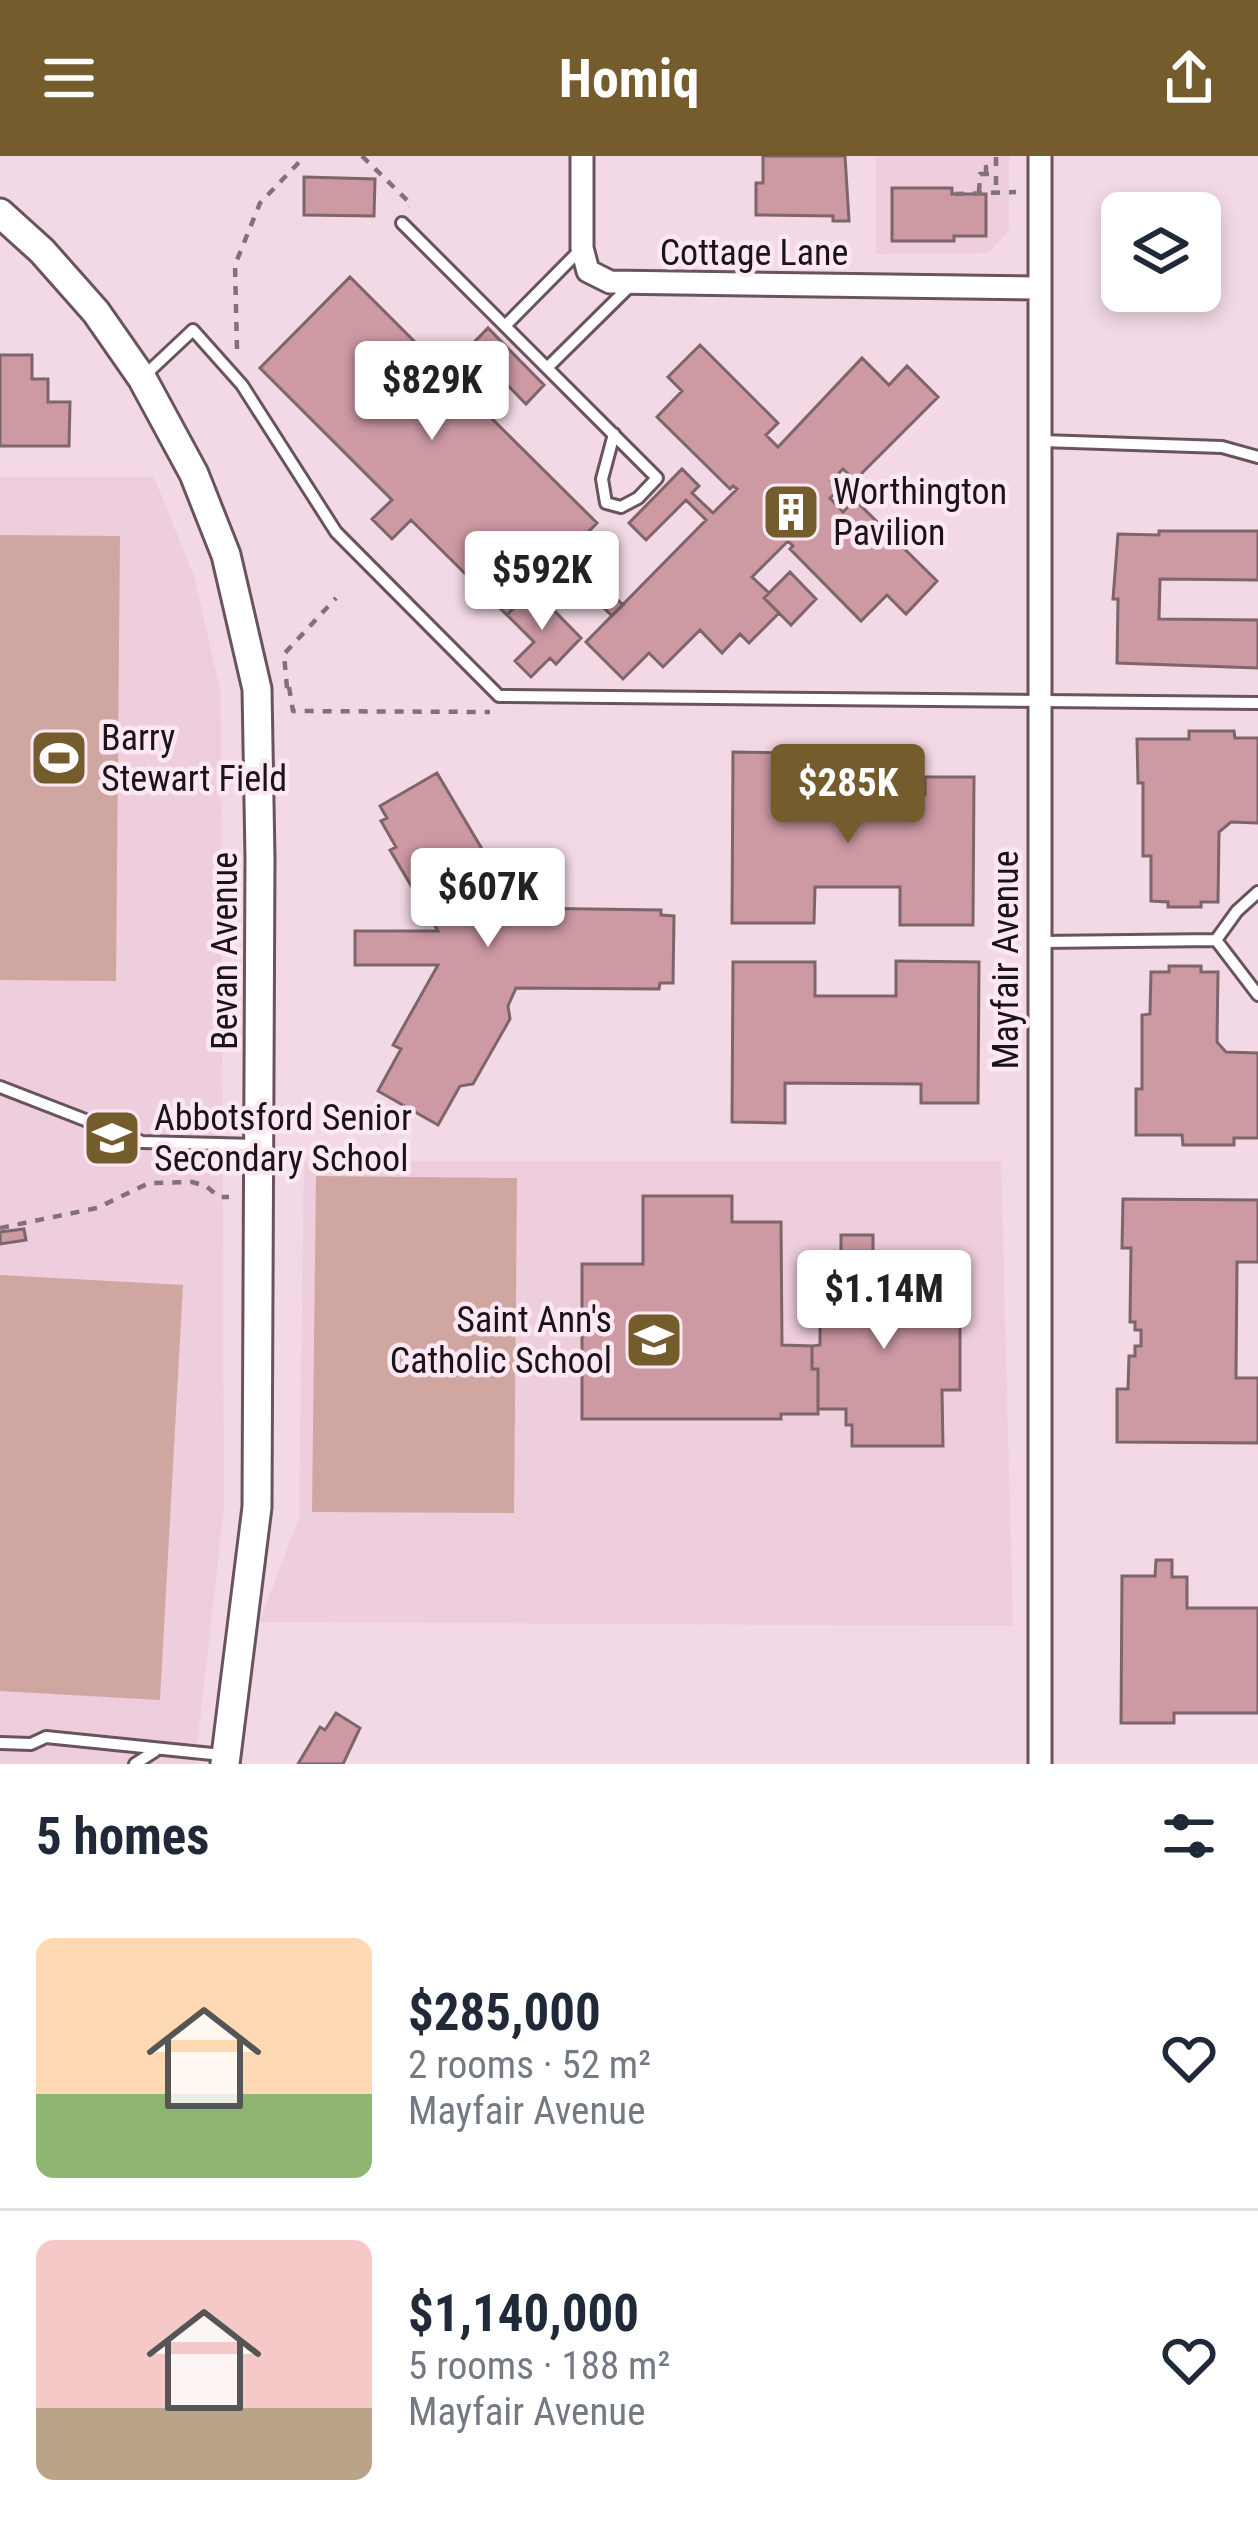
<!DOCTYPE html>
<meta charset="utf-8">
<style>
:root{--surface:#fff;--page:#f6f6f7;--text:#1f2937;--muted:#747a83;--line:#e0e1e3;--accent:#755c2d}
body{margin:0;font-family:"Roboto Condensed",sans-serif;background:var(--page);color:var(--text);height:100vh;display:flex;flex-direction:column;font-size:45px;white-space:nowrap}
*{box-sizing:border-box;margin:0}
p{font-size:39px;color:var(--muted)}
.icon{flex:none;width:66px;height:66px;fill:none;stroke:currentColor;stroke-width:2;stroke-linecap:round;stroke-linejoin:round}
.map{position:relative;height:1608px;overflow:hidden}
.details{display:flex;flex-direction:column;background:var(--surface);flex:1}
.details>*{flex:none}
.controls{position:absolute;left:1101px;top:36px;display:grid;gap:24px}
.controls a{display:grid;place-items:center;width:120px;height:120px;border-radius:18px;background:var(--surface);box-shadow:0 6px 18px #0003;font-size:60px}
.price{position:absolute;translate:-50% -102px;padding:0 27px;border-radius:12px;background:#fff;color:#222;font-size:39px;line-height:78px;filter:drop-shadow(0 3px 6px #0008)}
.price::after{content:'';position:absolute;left:50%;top:72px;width:36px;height:27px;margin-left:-18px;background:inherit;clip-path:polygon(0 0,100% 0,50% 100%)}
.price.selected{background:var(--accent);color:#fff}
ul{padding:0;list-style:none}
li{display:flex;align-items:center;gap:36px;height:300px;padding:0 36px}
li+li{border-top:3px solid var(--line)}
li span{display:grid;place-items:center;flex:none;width:336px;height:240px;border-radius:18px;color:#555}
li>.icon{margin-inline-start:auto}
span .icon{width:144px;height:144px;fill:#fffc;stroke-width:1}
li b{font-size:51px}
h2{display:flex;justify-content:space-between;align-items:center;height:144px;padding:0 36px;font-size:51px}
header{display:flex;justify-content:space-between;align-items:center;height:156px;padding:0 36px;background:var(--accent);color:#fff;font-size:54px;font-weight:700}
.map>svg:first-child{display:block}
</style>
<header><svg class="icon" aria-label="menu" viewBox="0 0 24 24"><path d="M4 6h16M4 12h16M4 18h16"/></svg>Homiq<svg class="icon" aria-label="share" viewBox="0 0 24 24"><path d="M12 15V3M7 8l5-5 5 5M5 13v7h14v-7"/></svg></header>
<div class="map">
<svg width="1258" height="1608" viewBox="0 0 1258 1608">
<rect width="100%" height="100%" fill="#f2d9e5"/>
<path fill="#eecddd" d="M 876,0 L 1009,0 L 1009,74 L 989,97 L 876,98 Z
M 0,321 L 154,321 L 195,423 L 221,538 L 224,1352 L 195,1608 L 0,1608 Z
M 304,1005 L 1001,1005 L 1013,1470 L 259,1466 L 299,1363 Z"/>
<path fill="#d0a6a1" d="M 0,379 L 120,380 L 116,825 L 0,824 Z
M 316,1020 L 517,1022 L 514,1357 L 312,1356 Z
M 0,1119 L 183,1129 L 160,1544 L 0,1535 Z"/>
<path fill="#cd99a3" stroke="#7d6569" stroke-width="3" d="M 763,0 L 845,0 L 849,65 L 833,65 L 833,60 L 756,59 L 756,27 L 763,27 Z
M 304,21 L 375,23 L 374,60 L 304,59 Z
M 892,32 L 952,32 L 952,38 L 986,38 L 986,80 L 954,80 L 954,85 L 892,85 Z
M 350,121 L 445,216 L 488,172 L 544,229 L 526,248 L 481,202 L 456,227 L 597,367 L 507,459 L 411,364 L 392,383 L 372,363 L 392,344 L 260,212 Z
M 700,189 L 778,267 L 766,279 L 778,291 L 862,202 L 889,229 L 907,210 L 938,241 L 855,324 L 843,313 L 831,325 L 840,333 L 830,342 L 843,356 L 855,344 L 937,425 L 906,458 L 887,439 L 861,465 L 790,393 L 793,390 L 788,385 L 752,421 L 769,437 L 764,442 L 779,457 L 749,487 L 740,478 L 722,497 L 700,474 L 663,511 L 649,497 L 623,523 L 586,486 L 706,364 L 686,344 L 646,384 L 629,367 L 682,313 L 699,330 L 692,337 L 713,357 L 737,333 L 733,330 L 730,333 L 657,261 L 682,235 L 668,221 Z
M 0,199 L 32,199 L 32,223 L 48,223 L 48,246 L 70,246 L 69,290 L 0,290 Z
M 1159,375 L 1258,375 L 1258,424 L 1160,423 L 1159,463 L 1258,464 L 1258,512 L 1117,507 L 1118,443 L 1113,443 L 1118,378 L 1159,379 Z
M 569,396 L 623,449 L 612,460 L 558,407 Z
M 790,416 L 816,443 L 791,469 L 764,442 Z
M 533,433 L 581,482 L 556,508 L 550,502 L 531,521 L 515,505 L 534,486 L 507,459 Z
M 1189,575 L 1234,575 L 1235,582 L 1258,582 L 1258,667 L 1231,666 L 1219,676 L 1218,746 L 1201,746 L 1201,751 L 1168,751 L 1168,746 L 1151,745 L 1151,700 L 1143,700 L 1143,627 L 1138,627 L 1137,583 L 1189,583 Z
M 733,596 L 790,597 L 790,639 L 925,639 L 925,621 L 974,621 L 973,769 L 900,769 L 900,731 L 815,731 L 814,767 L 732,767 Z
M 437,617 L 517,752 L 661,754 L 661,759 L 674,760 L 673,827 L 660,827 L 659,833 L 516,832 L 508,850 L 510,863 L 473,928 L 460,930 L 438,969 L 378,935 L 401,893 L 393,889 L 438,809 L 355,809 L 355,775 L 438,775 L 390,694 L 396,691 L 381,665 L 387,662 L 380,650 Z
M 896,805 L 979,806 L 978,947 L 921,947 L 921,928 L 785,927 L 785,967 L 732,966 L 733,806 L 815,806 L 815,840 L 896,840 Z
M 1169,810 L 1201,810 L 1201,816 L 1218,816 L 1217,886 L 1226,896 L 1258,897 L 1258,982 L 1234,982 L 1234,989 L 1183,989 L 1182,979 L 1136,979 L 1136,933 L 1142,933 L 1142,859 L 1150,858 L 1151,816 L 1169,816 Z
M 643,1040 L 732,1040 L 732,1066 L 781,1066 L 782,1189 L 812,1190 L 812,1213 L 818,1213 L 818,1258 L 781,1258 L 781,1263 L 582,1263 L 582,1108 L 643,1108 Z
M 1123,1043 L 1258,1044 L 1258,1106 L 1237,1106 L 1236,1222 L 1258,1222 L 1258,1287 L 1117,1286 L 1117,1233 L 1128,1233 L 1129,1200 L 1135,1200 L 1135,1190 L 1141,1190 L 1141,1174 L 1135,1174 L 1135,1166 L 1130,1166 L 1131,1092 L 1122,1092 Z
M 24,1073 L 26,1084 L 0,1088 L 0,1076 Z
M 841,1079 L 873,1079 L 873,1111 L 901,1111 L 901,1143 L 960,1143 L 960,1234 L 942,1234 L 943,1290 L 852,1290 L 852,1269 L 846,1269 L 846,1253 L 818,1253 L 818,1213 L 812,1213 L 812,1190 L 820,1189 L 820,1112 L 841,1112 Z
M 1156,1404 L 1172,1404 L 1172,1421 L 1187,1421 L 1187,1452 L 1258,1452 L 1258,1557 L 1174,1557 L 1174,1567 L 1121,1567 L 1122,1420 L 1155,1420 Z
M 336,1557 L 360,1572 L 343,1608 L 298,1608 L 320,1571 L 325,1574 Z"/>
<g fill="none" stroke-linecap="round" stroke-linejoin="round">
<g stroke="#68535e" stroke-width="16">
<path id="service" d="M 402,67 L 657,322 L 638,342 L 621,351 L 606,347 L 602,323 L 614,278
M 506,169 L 582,92
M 547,212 L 630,130
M 144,220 L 193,174 L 242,229 L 336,376 L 499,540 L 1258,547
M 1042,285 L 1222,291 L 1258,301
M 1216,784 L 1258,839
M 1216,784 L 1237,755 L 1258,736
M 1041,786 L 1216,784
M 0,931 L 142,986 L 256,989
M 0,1587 L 31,1588 L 46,1581 L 222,1599
M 135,1608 L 155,1595"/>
</g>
<g stroke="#68535e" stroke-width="27">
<path id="minor" d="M 582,0 L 582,92 L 588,115 L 610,126 L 1038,132
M 1040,1608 L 1040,0"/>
</g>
<g stroke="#68535e" stroke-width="33">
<path id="tertiary" d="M 0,57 L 42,95 L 96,156 L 142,222 L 194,318 L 226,399 L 257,533 L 260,702 L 257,1351 L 225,1608"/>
</g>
<path stroke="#817179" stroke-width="4.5" stroke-dasharray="9 9" stroke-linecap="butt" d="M 362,0 L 411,48 L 409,51
M 986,18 L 986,11 L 996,11 L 996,0
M 979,36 L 980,18 L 996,18 L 996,36
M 955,38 L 1016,36
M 237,193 L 235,109 L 260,47 L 305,0
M 289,531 L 293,555 L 490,556
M 287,532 L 284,498 L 336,442
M 0,1072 L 97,1052 L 149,1027 L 192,1026 L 206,1030 L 219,1041 L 229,1041"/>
<use href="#service" stroke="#fff" stroke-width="10"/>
<use href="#minor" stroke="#fff" stroke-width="21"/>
<use href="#tertiary" stroke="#fff" stroke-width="27"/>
</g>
<defs>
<g id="building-square" transform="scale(3)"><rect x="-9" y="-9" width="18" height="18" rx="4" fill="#755c2d" stroke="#fce8f2"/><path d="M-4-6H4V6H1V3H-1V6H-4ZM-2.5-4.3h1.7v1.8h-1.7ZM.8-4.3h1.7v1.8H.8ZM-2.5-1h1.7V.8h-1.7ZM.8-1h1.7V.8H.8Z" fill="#fff"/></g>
<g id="stadium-square" transform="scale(3)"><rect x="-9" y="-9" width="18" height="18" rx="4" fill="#755c2d" stroke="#fce8f2"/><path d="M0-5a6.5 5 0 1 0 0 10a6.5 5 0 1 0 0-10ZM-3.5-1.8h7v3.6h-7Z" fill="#fff"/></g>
<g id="school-square" transform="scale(3)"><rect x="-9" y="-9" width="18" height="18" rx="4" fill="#755c2d" stroke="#fce8f2"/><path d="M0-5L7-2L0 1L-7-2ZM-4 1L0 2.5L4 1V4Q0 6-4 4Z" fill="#fff"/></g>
</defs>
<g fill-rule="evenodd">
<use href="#building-square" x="791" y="356"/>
<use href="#stadium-square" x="59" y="602"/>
<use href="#school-square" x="112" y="982"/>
<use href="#school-square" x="654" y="1184"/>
</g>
<g text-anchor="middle" stroke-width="9" stroke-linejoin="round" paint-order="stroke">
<g font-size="36" fill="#1b1317" stroke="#fce8f2">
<text x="754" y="109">Cottage Lane</text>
<text transform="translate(224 795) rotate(-90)" y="13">Bevan Avenue</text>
<text transform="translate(1005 804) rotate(-90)" y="13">Mayfair Avenue</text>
</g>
<g font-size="36" fill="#1b1317" stroke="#fce8f2" text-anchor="start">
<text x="833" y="348">Worthington<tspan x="833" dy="41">Pavilion</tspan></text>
<text x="101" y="594">Barry<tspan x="101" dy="41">Stewart Field</tspan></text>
<text x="154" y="974">Abbotsford Senior<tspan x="154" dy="41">Secondary School</tspan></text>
<text x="612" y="1176" text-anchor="end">Saint Ann's<tspan x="612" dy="41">Catholic School</tspan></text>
</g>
</g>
</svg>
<div class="controls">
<a><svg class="icon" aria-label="layers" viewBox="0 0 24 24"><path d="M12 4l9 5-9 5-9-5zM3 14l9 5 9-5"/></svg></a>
</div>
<b class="price" style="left:432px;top:287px">$829K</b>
<b class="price" style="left:542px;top:477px">$592K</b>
<b class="price selected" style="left:848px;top:690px">$285K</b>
<b class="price" style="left:488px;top:794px">$607K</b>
<b class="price" style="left:884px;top:1196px">$1.14M</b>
</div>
<section class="details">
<h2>5 homes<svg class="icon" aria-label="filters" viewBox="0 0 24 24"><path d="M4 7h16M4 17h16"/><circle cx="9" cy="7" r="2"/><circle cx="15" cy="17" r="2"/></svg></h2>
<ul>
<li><span style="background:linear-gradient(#ffd9b3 65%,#8fb573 0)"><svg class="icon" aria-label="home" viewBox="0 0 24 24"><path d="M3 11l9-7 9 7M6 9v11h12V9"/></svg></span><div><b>$285,000</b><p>2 rooms · 52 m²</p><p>Mayfair Avenue</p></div><svg class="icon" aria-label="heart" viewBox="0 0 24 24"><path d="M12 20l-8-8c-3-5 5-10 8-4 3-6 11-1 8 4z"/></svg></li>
<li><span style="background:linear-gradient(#f6c9c9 70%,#b9a48a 0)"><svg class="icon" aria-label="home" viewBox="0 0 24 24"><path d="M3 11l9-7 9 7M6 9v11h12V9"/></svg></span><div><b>$1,140,000</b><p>5 rooms · 188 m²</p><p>Mayfair Avenue</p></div><svg class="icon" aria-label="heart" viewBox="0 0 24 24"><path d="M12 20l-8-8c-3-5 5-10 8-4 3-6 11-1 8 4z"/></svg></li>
</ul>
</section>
